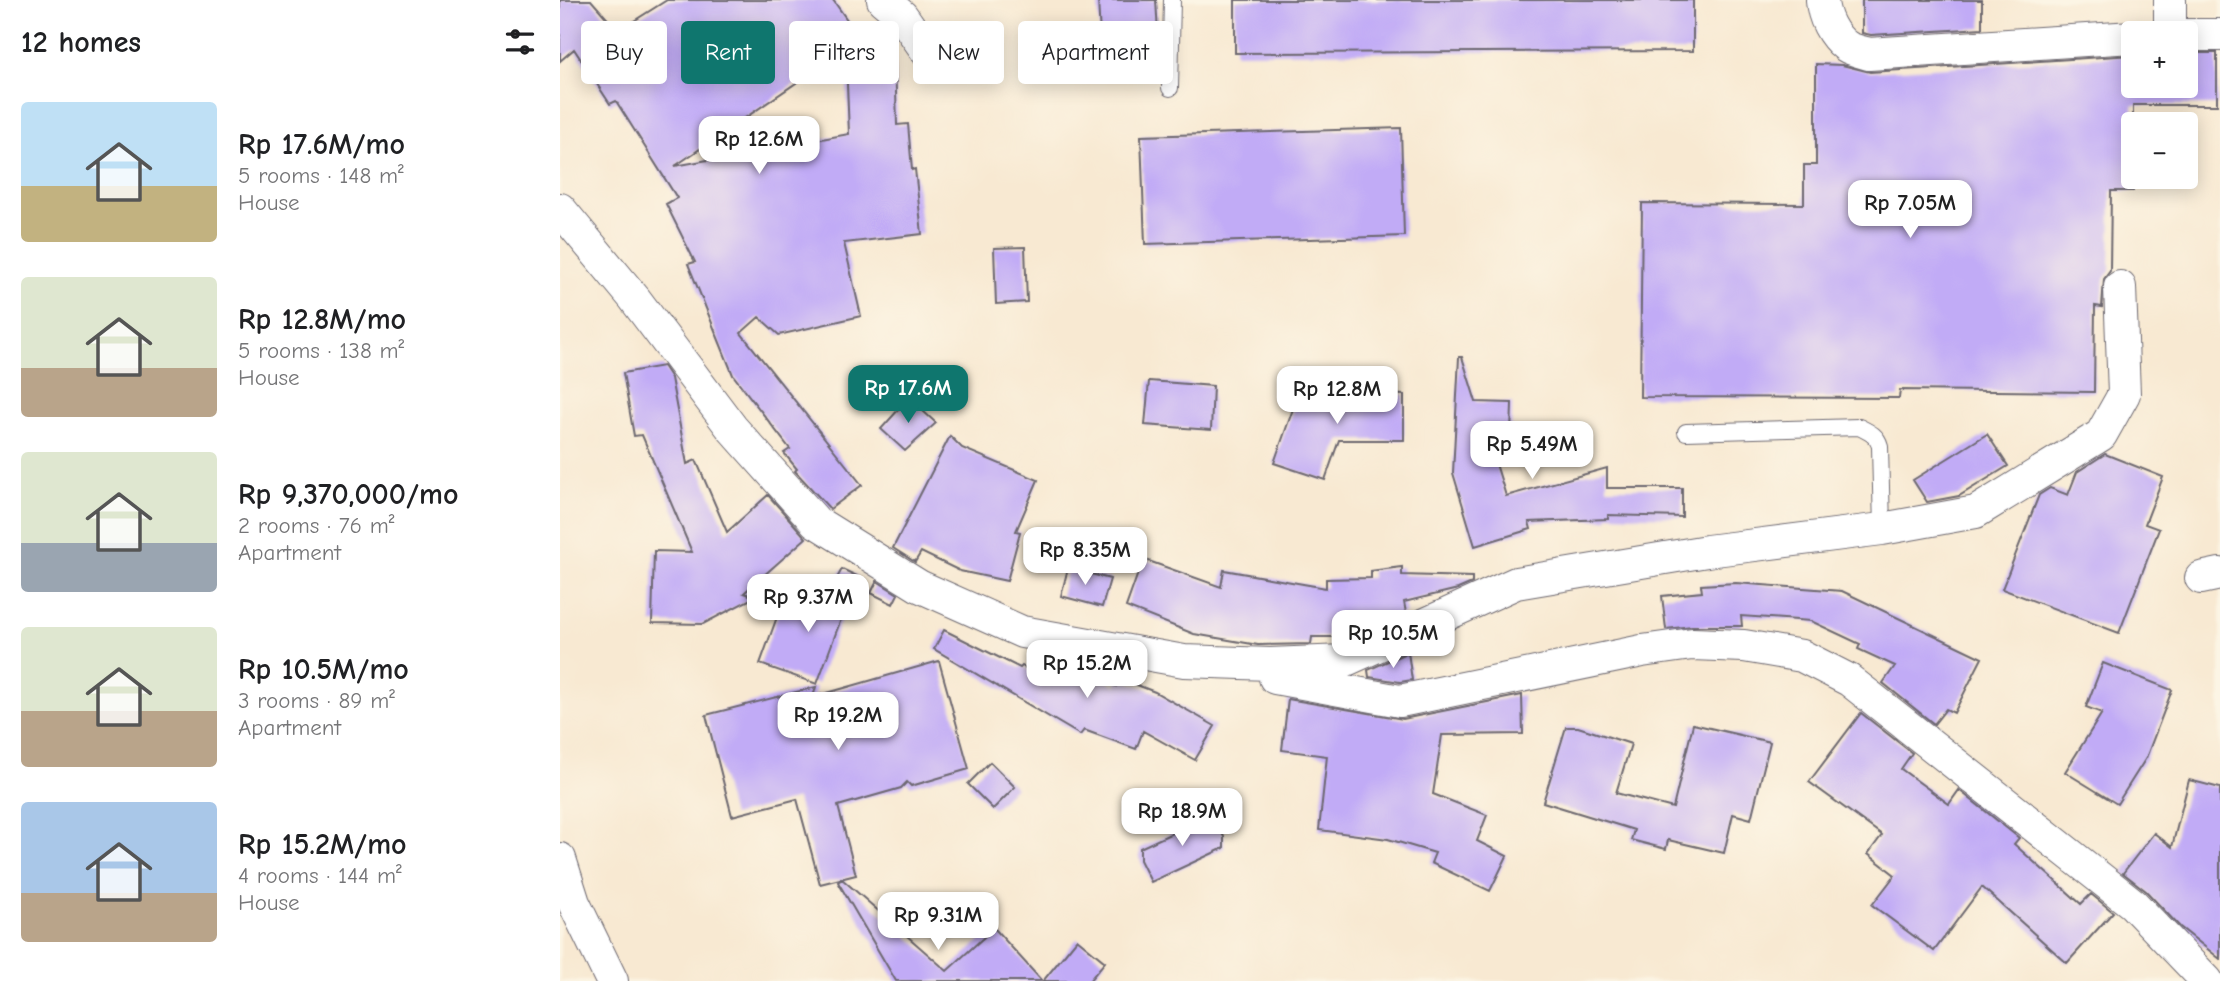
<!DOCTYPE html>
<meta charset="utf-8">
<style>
:root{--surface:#fff;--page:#f6f6f6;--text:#202124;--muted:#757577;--accent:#0f766e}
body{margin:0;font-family:"Comic Neue",sans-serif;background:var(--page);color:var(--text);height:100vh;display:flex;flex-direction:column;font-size:26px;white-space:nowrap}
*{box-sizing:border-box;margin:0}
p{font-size:23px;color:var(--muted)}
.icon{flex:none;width:38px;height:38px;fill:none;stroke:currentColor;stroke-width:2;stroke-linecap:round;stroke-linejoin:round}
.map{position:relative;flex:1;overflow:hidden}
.details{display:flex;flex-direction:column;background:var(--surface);width:560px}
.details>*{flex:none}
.hud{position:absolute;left:21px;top:21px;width:665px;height:63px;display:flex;gap:14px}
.fabs{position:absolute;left:1561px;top:21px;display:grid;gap:14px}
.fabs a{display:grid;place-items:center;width:77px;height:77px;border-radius:7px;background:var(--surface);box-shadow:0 4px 18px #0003;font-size:35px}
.price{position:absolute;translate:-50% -60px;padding:0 16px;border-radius:14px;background:#fff;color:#222;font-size:23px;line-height:46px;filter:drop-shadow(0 2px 4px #0008)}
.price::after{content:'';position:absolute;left:50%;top:42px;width:21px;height:16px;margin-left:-10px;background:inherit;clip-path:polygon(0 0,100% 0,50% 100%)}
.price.current{background:var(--accent);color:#fff}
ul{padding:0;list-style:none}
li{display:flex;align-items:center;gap:21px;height:175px;padding:0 21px}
li span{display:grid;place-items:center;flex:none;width:196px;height:140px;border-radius:7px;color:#555}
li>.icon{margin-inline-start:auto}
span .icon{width:84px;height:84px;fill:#fffc;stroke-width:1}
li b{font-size:30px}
h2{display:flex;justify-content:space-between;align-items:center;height:84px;padding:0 21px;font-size:30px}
.tag{padding:0 24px;border-radius:7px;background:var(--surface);box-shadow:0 4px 18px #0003;font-size:24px;line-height:63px}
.tag.current{background:var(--accent);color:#fff}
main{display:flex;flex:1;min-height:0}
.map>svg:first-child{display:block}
</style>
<main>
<section class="details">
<h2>12 homes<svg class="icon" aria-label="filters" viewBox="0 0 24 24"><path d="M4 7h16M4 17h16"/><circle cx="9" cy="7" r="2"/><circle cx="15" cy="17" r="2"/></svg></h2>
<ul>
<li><span style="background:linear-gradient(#bfe0f5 60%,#c2b280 0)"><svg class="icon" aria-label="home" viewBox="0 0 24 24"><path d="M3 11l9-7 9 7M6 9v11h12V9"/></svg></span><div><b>Rp 17.6M/mo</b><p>5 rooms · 148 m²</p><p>House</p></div></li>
<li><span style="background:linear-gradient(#dfe7d0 65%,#b9a48a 0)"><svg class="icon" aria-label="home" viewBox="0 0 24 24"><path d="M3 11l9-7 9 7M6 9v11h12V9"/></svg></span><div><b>Rp 12.8M/mo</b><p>5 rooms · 138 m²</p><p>House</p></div></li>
<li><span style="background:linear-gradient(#dfe7d0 65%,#9aa5b1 0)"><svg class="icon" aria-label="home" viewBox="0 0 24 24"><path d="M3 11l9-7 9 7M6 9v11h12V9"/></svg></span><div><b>Rp 9,370,000/mo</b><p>2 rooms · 76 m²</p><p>Apartment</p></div></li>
<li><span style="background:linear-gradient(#dfe7d0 60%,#b9a48a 0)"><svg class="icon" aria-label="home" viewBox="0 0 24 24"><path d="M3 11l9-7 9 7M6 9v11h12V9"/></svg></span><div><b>Rp 10.5M/mo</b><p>3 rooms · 89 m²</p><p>Apartment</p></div></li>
<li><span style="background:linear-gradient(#a9c7e8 65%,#b9a48a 0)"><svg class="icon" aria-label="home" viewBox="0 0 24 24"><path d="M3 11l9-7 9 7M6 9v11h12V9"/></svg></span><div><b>Rp 15.2M/mo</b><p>4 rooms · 144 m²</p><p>House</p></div></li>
</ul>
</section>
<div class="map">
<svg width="1660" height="981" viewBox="0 0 1660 981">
<rect width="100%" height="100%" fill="#fcf5e5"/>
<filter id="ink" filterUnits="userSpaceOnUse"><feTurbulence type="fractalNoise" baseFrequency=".0143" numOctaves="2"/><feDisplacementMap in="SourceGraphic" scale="14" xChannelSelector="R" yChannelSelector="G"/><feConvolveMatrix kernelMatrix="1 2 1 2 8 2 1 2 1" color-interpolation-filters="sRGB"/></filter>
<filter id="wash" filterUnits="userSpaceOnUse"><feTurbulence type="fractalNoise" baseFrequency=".00686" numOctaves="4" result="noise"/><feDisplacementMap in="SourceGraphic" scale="28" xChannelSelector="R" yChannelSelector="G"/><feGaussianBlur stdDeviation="1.57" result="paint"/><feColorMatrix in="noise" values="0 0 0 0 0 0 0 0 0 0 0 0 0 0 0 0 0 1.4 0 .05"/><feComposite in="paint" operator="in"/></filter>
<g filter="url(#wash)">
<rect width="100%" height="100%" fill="#f8e9d2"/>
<g id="blocks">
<path fill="#c1abf6" d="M 0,0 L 31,0 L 58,31 L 107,0 L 273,0 L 290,24 L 241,60 L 271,59 L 115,166 L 289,134 L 286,59 L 335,58 L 337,125 L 348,124 L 352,170 L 355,169 L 362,234 L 284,243 L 301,316 L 219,335 L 199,317 L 181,333 L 302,485 L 270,509 L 235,471 L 237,469 L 224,453 L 230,449 L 173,375 L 128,264 L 135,262 L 106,204 L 117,198 L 56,101 L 50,104 L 14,49 L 0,61 Z
M 538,0 L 596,0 L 599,49 L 541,53 Z
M 675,0 L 1133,0 L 1133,51 L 675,53 Z
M 1302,0 L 1422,0 L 1422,28 L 1311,35 L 1302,33 Z
M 1626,53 L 1657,53 L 1657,105 L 1573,105 L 1573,191 L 1551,191 L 1550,271 L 1544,279 L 1542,307 L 1535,306 L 1534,392 L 1340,390 L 1339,398 L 1080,397 L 1082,203 L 1244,204 L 1244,165 L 1256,165 L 1256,64 L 1282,65 L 1310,72 L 1573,55 L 1573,86 L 1626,86 Z
M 841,128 L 844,236 L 585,244 L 581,136 Z
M 465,247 L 467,302 L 436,304 L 434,248 Z
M 899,357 L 902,357 L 916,402 L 952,403 L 951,436 L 927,435 L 946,496 L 1047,468 L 1047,488 L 1122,488 L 1122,517 L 1048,515 L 1048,519 L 969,522 L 971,529 L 915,546 L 893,473 Z
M 103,366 L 111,378 L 127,464 L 136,460 L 167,532 L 208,495 L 246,538 L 184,593 L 195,597 L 143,624 L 92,623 L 94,551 L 132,552 L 82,435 L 74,436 L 63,373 Z
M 589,381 L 653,386 L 651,430 L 585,425 Z
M 740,389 L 844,395 L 844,440 L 779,440 L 765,480 L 714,463 Z
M 349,398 L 376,423 L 345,451 L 321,429 Z
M 1427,434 L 1448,466 L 1399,496 L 1367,502 L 1353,480 Z
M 390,436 L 402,448 L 478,480 L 456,531 L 460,532 L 447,581 L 400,571 L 361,552 L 355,562 L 333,548 Z
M 1545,454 L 1603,477 L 1585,524 L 1599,529 L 1559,633 L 1442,589 L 1479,495 L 1490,488 L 1508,495 L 1517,472 Z
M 583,559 L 661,587 L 664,570 L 766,588 L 766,579 L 811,578 L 811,571 L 842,567 L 842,575 L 912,577 L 912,583 L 898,589 L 844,602 L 846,613 L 792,637 L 752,637 L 751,644 L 698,645 L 634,634 L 566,607 Z
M 508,568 L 550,579 L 542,607 L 501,596 Z
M 282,569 L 297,576 L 257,684 L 200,664 L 221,606 L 255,618 Z
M 317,581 L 338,594 L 333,604 L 311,593 Z
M 1176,583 L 1282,591 L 1422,658 L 1394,713 L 1386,709 L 1374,724 L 1323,683 L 1335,666 L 1298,649 L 1300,644 L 1251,621 L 1181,616 L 1182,626 L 1132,626 L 1106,629 L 1102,596 L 1142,592 L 1141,585 Z
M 384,630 L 460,668 L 462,666 L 486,680 L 498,657 L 506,659 L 556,686 L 559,678 L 595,692 L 655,726 L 635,760 L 583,731 L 576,749 L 524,730 L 520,735 L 374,649 Z
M 848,652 L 852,680 L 840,682 L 809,677 L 808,670 Z
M 379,661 L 409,769 L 351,786 L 347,782 L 341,788 L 278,806 L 296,875 L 260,884 L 237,799 L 172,816 L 146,715 L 256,687 L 253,697 Z
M 1543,663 L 1612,690 L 1586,758 L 1557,804 L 1505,772 L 1542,713 L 1526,707 Z
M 962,695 L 963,734 L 882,735 L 873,794 L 927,815 L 917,841 L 947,856 L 930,891 L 871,863 L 875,853 L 828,839 L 759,830 L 767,756 L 722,750 L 728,699 L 843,719 Z
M 1301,713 L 1352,753 L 1341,769 L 1389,804 L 1399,790 L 1459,838 L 1454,844 L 1521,904 L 1531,894 L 1553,912 L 1507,963 L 1422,887 L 1374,951 L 1312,905 L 1335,875 L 1308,854 L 1322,835 L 1249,782 Z
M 1133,724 L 1210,742 L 1191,819 L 1173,814 L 1164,853 L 1108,840 L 1106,849 L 1071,840 L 1074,830 L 983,802 L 1006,727 L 1018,727 L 1071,744 L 1056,793 L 1113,808 Z
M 430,762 L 455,787 L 433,809 L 408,784 Z
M 1629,780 L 1660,788 L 1660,959 L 1620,927 L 1586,891 L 1563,873 L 1594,833 L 1612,847 Z
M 653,814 L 664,837 L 664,848 L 591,882 L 580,860 L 580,848 Z
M 282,879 L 387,971 L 434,928 L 482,981 L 336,981 L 278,882 Z
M 517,939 L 545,962 L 529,981 L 483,981 Z"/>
</g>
</g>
<g filter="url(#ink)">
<use href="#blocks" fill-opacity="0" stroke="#6d6870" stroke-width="2"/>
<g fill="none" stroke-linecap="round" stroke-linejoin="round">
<g stroke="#6d6870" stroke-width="18">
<path id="lane" d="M 610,88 L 612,0
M 1126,432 L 1299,427 C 1309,432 1317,435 1320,446 L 1322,529"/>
</g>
<g stroke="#6d6870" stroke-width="34">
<path id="street" d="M 323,0 L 342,16 L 375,63
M 1262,0 C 1263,17 1272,35 1286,46 C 1292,50 1302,52 1309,54 L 1573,37
M 1610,0 L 1610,33
M 1626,35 L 1660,35
M 0,209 L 74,298 L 172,428 L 256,522 L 359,586 L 462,632 L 624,661 L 710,664 L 784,661 L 956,583 L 1147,551 L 1322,529 L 1416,512 L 1541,435 L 1564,394 L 1560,287
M 1641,578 L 1660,574
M 715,678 L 840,701 L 1082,651 L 1132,644 L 1184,646 L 1242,656 L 1289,680 L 1573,904 L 1647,981
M 0,859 L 14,903 L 52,981"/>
</g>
<use href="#lane" stroke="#fff" stroke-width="16"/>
<use href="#street" stroke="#fff" stroke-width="32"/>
</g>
</g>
</svg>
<div class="fabs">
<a>+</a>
<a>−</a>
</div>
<b class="price" style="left:199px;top:176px">Rp 12.6M</b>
<b class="price" style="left:1350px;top:240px">Rp 7.05M</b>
<b class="price current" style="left:348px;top:425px">Rp 17.6M</b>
<b class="price" style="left:777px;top:426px">Rp 12.8M</b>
<b class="price" style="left:972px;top:481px">Rp 5.49M</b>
<b class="price" style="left:525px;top:587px">Rp 8.35M</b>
<b class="price" style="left:248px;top:634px">Rp 9.37M</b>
<b class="price" style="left:833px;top:670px">Rp 10.5M</b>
<b class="price" style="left:527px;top:700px">Rp 15.2M</b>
<b class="price" style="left:278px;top:752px">Rp 19.2M</b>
<b class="price" style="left:622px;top:848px">Rp 18.9M</b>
<b class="price" style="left:378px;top:952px">Rp 9.31M</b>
<div class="hud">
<a class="tag">Buy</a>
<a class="tag current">Rent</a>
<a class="tag">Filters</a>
<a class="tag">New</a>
<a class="tag">Apartment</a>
</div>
</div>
</main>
